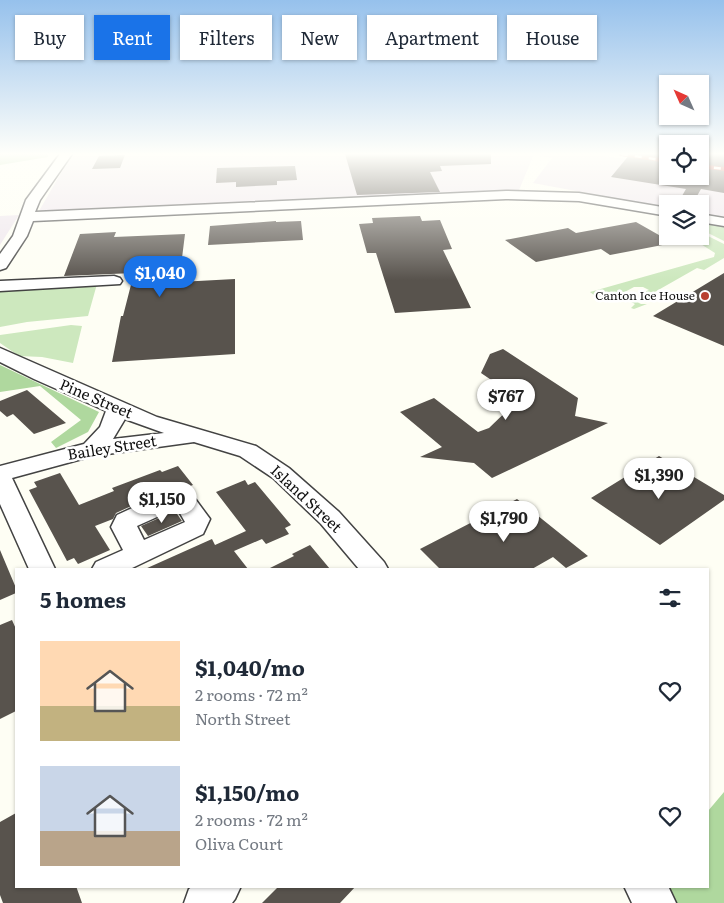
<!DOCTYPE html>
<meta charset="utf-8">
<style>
:root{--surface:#fff;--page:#f6f6f7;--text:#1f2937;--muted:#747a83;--accent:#1a73e8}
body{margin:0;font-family:Literata,serif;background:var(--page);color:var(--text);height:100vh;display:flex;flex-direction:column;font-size:19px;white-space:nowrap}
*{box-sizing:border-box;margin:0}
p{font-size:16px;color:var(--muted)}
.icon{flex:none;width:28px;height:28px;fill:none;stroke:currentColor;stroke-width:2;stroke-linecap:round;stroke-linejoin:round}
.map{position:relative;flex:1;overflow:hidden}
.panel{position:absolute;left:15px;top:568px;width:694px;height:320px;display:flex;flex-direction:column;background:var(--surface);border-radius:0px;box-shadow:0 1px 4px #0004}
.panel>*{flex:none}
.hud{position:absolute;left:15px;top:15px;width:695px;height:45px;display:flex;gap:10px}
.needle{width:32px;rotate:315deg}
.tools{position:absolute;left:659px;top:75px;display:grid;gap:10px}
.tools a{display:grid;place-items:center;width:50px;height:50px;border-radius:0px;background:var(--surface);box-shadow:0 1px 4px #0004;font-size:25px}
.price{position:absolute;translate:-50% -42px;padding:0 11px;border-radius:18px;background:#fff;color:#222;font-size:16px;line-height:32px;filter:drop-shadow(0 1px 2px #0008)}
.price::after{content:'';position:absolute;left:50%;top:30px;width:15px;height:11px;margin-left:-8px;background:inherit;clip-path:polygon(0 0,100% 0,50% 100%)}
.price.selected{background:var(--accent);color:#fff}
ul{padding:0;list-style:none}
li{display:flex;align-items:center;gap:15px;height:125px;padding:0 25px}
li span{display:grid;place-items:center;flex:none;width:140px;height:100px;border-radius:0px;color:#555}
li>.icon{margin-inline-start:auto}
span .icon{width:60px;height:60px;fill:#fffc;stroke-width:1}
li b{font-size:21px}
h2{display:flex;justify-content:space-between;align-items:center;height:60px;padding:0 25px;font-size:21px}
.chip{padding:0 18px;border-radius:0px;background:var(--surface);box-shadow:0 1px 4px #0004;font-size:18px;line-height:45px}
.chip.selected{background:var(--accent);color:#fff}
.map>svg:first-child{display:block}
</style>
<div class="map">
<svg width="724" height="903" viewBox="0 0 724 903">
<rect width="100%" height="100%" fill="#fefef4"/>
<path fill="#eee5ed" d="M 72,154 L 534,154 L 519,190 L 39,211 Z
M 541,154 L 591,154 L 667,165 L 668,176 L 724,174 L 724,218 L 700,214 L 700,204 L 668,204 L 667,208 L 533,183 L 552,158 L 539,156 Z
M 19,215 L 0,245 L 0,216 Z"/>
<path fill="#cde8be" d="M 700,220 L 724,225 L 724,241 L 700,229 Z
M 700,232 L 724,244 L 724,258 L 704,270 L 697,268 L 653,293 L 659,296 L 655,298 L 644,292 L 649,290 L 643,287 L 634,287 L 621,294 L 641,304 L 647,304 L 634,309 L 631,308 L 635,304 L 618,295 L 599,299 L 590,292 L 714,257 L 715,253 L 688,236 L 700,236 Z
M 97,284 L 88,316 L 27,322 L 0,327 L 0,290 Z
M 71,325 L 82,326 L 73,363 L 42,357 L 19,356 L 0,343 L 0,335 Z"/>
<path fill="#afd89e" d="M 0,154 L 48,154 L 48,157 L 0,165 Z
M 0,365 L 99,412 L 88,432 L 56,448 L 51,442 L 81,420 L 40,386 L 0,392 Z
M 724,792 L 724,903 L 643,903 L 642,886 L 708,886 L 708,811 Z"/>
<path fill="#58534d" d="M 345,154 L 491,154 L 491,164 L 440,166 L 442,171 L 430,172 L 440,192 L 357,195 Z
M 630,154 L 668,154 L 668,176 L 700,176 L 700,154 L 724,154 L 724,193 L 701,189 L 693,203 L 679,201 L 686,189 L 611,177 Z
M 125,155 L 120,168 L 92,169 L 99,156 Z
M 295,166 L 297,180 L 277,181 L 277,185 L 236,187 L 236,182 L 216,183 L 217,168 Z
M 420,216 L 422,221 L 440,220 L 452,249 L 443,250 L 471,308 L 395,313 L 376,253 L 367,253 L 359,224 L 373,223 L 372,218 Z
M 276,221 L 276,222 L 301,221 L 303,240 L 208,245 L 210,226 Z
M 636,222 L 673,243 L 610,255 L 601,249 L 536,262 L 505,240 L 568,228 L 576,233 Z
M 116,232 L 114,237 L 185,234 L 179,282 L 235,279 L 235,354 L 112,362 L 121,316 L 123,316 L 134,273 L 64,276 L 80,234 Z
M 724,273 L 724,346 L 653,316 Z
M 503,349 L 578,398 L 575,416 L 608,423 L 492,478 L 474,463 L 420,457 L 442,447 L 400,412 L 434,398 L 478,432 L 489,428 L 519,399 L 481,373 L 490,354 Z
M 27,390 L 66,423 L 34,434 L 13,414 L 7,417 L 0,411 L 0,401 Z
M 659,456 L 724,495 L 724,500 L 660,545 L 591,498 Z
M 178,466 L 193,485 L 179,490 L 153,496 L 116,513 L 113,519 L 95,526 L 110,550 L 78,564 L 74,558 L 67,561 L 29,490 L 37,487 L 34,482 L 60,473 L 79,505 L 114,491 L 112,488 L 160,470 L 162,472 Z
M 245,480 L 248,485 L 255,482 L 291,525 L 285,528 L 289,534 L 266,544 L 262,539 L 234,551 L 248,569 L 145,569 L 212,539 L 215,545 L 246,531 L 216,492 Z
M 517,499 L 588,556 L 566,568 L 553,557 L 532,569 L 440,569 L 420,549 Z
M 175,511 L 182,521 L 148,536 L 141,526 Z
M 310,545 L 330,569 L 268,569 L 294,556 L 292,554 Z
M 0,550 L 16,588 L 16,593 L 0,600 Z
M 12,620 L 16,629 L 16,711 L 0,719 L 0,625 Z
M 16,813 L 16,886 L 76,886 L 82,903 L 3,903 L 0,895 L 0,822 Z
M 279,886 L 356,886 L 340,903 L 262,903 Z"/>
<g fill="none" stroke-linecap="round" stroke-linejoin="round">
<g stroke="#434343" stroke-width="3">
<path id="minor" d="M 60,154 L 72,154 L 40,200 L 35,212 L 506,191 L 579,193 L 668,208 L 668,216 L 579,201 L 506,199 L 33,221 L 27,236 L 6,268 L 0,270 L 0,254 L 13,236 L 26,200 Z
M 700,214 L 724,218 L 724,226 L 700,222 Z
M 114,276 L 120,278 L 122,281 L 120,284 L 0,291 L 0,281 Z
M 0,348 L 157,417 L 256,446 L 289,468 L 339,512 L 384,562 L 388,569 L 359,569 L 321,524 L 273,478 L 240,456 L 194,442 L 93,456 L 12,478 L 55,569 L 29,569 L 0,504 L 0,466 L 84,444 L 100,427 L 106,411 L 34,379 L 0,362 ZM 125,419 L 164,433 L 113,439 Z
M 178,492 L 193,496 L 210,519 L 203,534 L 130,569 L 92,569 L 96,562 L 123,550 L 111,527 L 117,515 L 154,498 ZM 177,508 L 185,522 L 144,540 L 137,526 Z
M 193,886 L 241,886 L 235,899 L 232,903 L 184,903 L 189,889 Z
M 624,886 L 668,886 L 676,903 L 632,903 Z"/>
</g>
<use href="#minor" fill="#fff" fill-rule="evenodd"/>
<g stroke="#b93f2f" stroke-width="4">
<path id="rail" d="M 621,154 L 668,161
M 700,166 L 724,169"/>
</g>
<use href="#rail" stroke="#fff" stroke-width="2.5" stroke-dasharray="7" stroke-linecap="butt"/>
</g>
<linearGradient id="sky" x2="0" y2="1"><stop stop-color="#96c1ec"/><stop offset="0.55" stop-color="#fffffa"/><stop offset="1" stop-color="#fffffa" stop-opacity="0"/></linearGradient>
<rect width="724" height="280" fill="url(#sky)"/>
<circle fill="#b93f2f" stroke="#fff" stroke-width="2" cx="705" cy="296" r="5"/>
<g text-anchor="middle" stroke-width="5" stroke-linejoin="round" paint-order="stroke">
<g font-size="12" fill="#101010" stroke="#fff" text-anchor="end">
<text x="695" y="300">Canton Ice House</text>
</g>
<g font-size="15" fill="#101010" stroke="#fff">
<text transform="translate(96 399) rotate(23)" y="5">Pine Street</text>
<text transform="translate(112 448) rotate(-9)" y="5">Bailey Street</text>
<text transform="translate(306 499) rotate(43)" y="5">Island Street</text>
</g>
</g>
</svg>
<div class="tools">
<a><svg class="needle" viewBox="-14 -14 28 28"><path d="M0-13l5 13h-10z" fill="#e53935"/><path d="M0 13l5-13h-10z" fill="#747a83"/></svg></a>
<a><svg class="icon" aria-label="locate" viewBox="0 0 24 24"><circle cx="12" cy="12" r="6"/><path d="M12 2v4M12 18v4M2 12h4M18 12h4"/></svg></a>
<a><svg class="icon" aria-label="layers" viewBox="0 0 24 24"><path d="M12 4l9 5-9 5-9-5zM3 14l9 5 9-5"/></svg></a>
</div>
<b class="price selected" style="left:160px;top:298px">$1,040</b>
<b class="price" style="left:506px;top:421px">$767</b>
<b class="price" style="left:659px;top:500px">$1,390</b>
<b class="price" style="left:162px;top:524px">$1,150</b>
<b class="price" style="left:504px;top:543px">$1,790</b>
<div class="hud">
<a class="chip">Buy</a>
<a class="chip selected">Rent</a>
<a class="chip">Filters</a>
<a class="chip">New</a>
<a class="chip">Apartment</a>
<a class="chip">House</a>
</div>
<section class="panel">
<h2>5 homes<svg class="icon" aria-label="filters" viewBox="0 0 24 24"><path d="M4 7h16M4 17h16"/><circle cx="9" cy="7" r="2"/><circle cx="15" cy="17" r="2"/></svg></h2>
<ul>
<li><span style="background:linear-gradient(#ffd9b3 65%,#c2b280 0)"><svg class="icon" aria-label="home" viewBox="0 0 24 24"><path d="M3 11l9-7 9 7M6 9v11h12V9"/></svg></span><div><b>$1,040/mo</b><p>2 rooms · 72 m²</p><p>North Street</p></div><svg class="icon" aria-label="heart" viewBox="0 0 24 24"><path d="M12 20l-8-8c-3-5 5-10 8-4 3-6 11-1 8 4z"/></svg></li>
<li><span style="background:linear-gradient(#c9d6e8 65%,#b9a48a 0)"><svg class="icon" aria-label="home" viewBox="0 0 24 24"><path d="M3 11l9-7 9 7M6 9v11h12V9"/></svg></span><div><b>$1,150/mo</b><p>2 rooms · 72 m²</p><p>Oliva Court</p></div><svg class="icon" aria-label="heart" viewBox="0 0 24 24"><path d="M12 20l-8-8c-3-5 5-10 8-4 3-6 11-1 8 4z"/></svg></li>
</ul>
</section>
</div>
